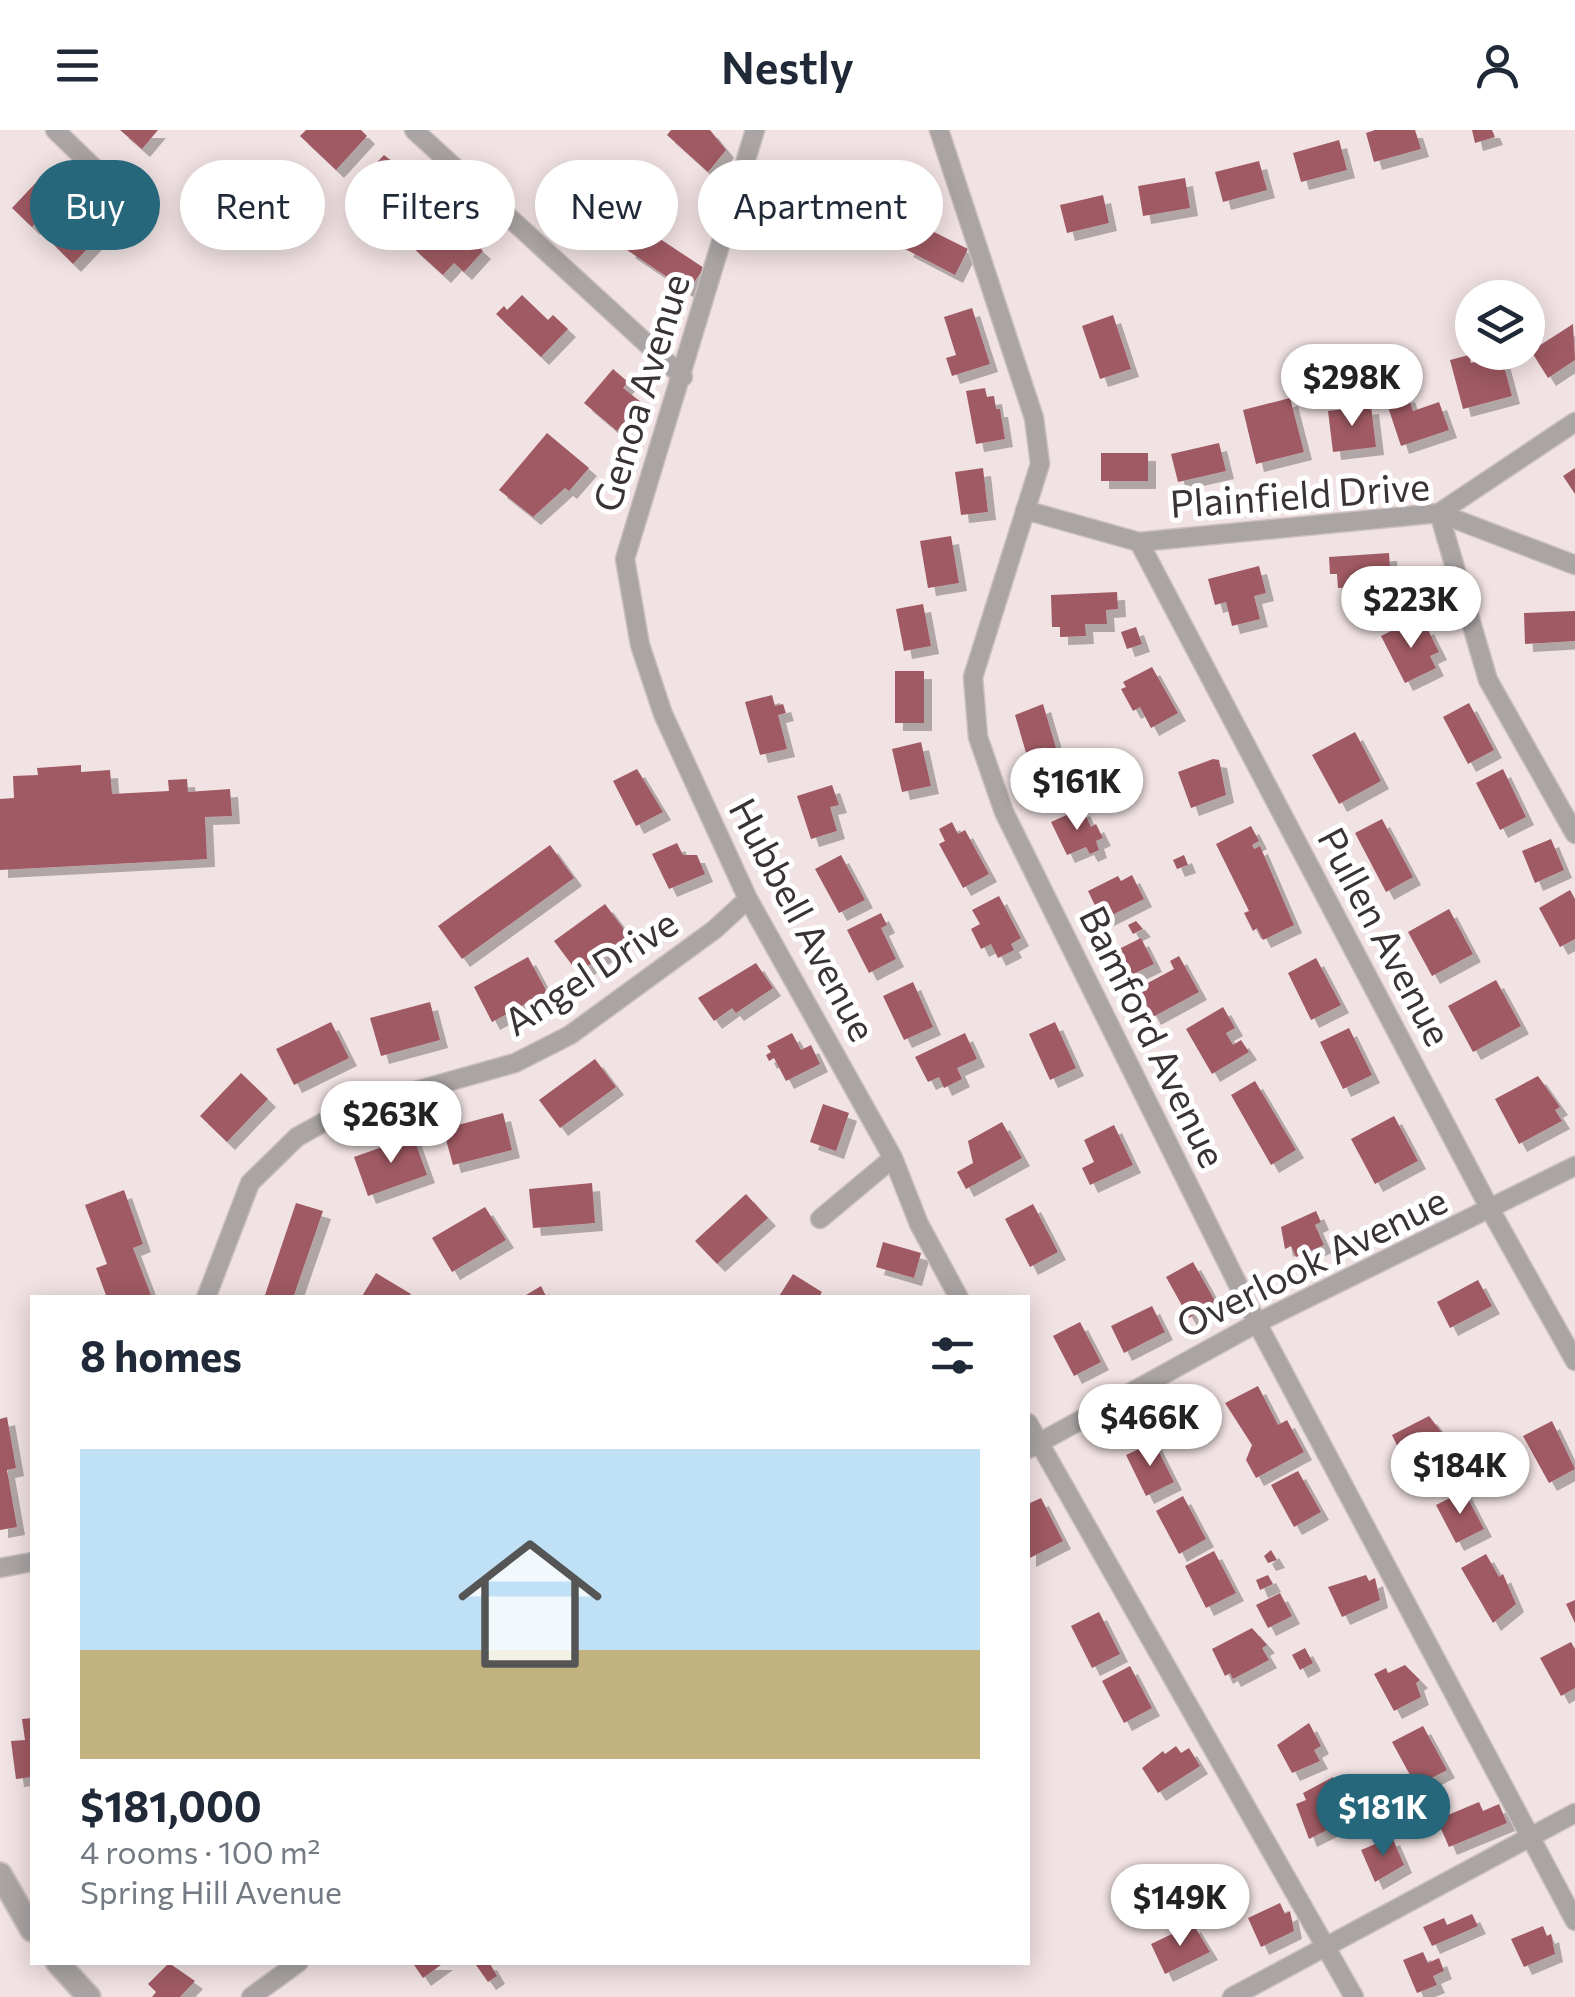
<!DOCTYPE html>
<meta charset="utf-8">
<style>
:root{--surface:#fff;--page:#f6f6f7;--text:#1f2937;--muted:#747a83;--line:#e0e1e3;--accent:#26677b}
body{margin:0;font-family:Commissioner,sans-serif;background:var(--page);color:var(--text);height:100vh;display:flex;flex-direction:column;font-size:38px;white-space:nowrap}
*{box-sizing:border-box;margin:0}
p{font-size:32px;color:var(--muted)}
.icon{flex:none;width:55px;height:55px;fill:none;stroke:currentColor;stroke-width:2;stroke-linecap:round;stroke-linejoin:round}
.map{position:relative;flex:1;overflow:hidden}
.panel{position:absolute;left:30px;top:1165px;width:1000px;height:670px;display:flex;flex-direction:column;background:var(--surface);border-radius:0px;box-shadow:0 5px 25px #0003}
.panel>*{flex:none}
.hud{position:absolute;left:30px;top:30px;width:1000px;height:90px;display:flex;gap:20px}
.fabs{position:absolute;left:1455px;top:150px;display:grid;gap:20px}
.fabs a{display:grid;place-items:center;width:90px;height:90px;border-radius:50%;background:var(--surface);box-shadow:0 5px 25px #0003;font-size:50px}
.price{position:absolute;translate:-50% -85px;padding:0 22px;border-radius:35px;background:#fff;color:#222;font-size:32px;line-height:65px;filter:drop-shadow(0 2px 5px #0008)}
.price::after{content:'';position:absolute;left:50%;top:60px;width:30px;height:22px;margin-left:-15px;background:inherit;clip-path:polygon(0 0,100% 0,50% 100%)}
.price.active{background:var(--accent);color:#fff}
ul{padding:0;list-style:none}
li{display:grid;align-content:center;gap:20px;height:530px;padding:0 50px}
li+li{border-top:2px solid var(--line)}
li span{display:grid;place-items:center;height:310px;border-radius:0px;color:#555}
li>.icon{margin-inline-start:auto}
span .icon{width:180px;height:180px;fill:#fffc;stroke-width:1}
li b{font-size:42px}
h2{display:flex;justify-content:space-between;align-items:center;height:120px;padding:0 50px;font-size:42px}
.chip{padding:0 35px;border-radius:45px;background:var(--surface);box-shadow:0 5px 25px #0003;font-size:35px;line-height:90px}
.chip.active{background:var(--accent);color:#fff}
header{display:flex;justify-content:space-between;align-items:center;height:130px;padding:0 50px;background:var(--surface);font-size:45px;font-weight:600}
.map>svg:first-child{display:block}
</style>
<header><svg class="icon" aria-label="menu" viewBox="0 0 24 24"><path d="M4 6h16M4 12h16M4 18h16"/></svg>Nestly<svg class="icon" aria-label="person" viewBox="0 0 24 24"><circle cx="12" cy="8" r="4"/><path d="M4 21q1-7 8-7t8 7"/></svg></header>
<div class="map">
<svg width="1575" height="1867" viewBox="0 0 1575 1867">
<defs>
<filter id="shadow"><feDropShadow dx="8" dy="8" stdDeviation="0" flood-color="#0004"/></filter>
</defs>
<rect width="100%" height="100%" fill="#f1e2e3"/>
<path fill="#a05a64" filter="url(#shadow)" d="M 120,0 L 158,0 L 142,19 Z
M 306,0 L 361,0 L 367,6 L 336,40 L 300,6 Z
M 671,0 L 710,0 L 726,20 L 708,42 L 667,5 Z
M 1375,0 L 1415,0 L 1421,19 L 1374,32 L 1366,3 Z
M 1472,0 L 1492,0 L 1495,7 L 1475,13 Z
M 1339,10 L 1347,40 L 1301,52 L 1293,23 Z
M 384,25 L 424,56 L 379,103 L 366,90 L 388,67 L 365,45 Z
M 1259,31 L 1267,60 L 1223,72 L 1215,42 Z
M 569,36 L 603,61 L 584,85 L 551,60 Z
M 44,44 L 65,63 L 32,97 L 12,78 Z
M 1185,48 L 1190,78 L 1143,86 L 1138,56 Z
M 1103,65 L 1109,93 L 1067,103 L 1060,75 Z
M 82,76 L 106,99 L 73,134 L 49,110 Z
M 448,77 L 479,105 L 473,112 L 483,121 L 464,142 L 454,133 L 443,145 L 411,116 Z
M 918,94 L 968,119 L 955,145 L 905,119 Z
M 642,97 L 704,138 L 688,161 L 627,120 Z
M 522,165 L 548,190 L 553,185 L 568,199 L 541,227 L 496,184 L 504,176 L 507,180 Z
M 972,178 L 990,234 L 952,246 L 946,228 L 956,225 L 944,187 Z
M 1113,185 L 1131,239 L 1100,249 L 1082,196 Z
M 1573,194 L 1575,230 L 1548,248 L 1531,221 Z
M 1469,225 L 1471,233 L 1501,225 L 1512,266 L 1463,279 L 1450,230 Z
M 613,239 L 628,252 L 623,258 L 641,272 L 617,301 L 584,273 Z
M 985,258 L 987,267 L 994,266 L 996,279 L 1000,279 L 1005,309 L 976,314 L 966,261 Z
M 1407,264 L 1413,281 L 1439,272 L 1449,300 L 1401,316 L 1386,271 Z
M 1290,268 L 1304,322 L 1256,334 L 1243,280 Z
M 1371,276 L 1376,317 L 1333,322 L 1328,281 Z
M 547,303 L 589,338 L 569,361 L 565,358 L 533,387 L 499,360 Z
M 1219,313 L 1226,341 L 1178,352 L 1171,324 Z
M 1101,323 L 1148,323 L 1148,351 L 1101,351 Z
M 983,338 L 988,382 L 961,385 L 955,342 Z
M 1575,338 L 1575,364 L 1563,346 Z
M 951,406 L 959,453 L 928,458 L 920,411 Z
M 1389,423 L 1391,455 L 1338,458 L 1337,444 L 1330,444 L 1329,427 Z
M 1259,436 L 1266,463 L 1254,466 L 1260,489 L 1232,496 L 1226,472 L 1215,475 L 1208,449 Z
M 1117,462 L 1118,479 L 1106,480 L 1107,494 L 1085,494 L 1086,506 L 1060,507 L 1060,497 L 1052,497 L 1051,465 Z
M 923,474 L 931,516 L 904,521 L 896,479 Z
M 1575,481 L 1575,511 L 1525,514 L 1524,483 Z
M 1411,491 L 1416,501 L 1426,496 L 1439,522 L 1430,526 L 1436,538 L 1405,553 L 1381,506 Z
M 1136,497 L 1142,514 L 1127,519 L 1121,502 Z
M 1152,537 L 1178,583 L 1151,598 L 1140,577 L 1133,581 L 1121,559 L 1126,557 L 1123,552 Z
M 895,541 L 924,541 L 924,593 L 895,593 Z
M 772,565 L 775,576 L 783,574 L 786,583 L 778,585 L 787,619 L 760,625 L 745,572 Z
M 1469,573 L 1494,620 L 1468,634 L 1443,587 Z
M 1043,574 L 1058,625 L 1029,633 L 1015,585 Z
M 1355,602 L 1381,651 L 1339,674 L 1312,625 Z
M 921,612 L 931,656 L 902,662 L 892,619 Z
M 1213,629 L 1219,630 L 1226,665 L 1191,678 L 1178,642 Z
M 81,635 L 81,642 L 110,640 L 112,664 L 169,661 L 168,650 L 187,649 L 188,662 L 230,659 L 232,686 L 205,687 L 207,729 L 0,740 L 0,669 L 14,668 L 13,646 L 38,645 L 37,638 Z
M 637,639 L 663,682 L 636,696 L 613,651 Z
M 1503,639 L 1526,687 L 1500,700 L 1476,653 Z
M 832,655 L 839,675 L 830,677 L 837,701 L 811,709 L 797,666 Z
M 1082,678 L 1091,697 L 1096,694 L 1103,708 L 1096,711 L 1099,720 L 1090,724 L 1086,717 L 1067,725 L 1051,692 Z
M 1382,689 L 1413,747 L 1386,762 L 1355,703 Z
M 952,692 L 958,704 L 965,700 L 989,744 L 963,758 L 939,714 L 945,711 L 939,699 Z
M 1251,696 L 1259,711 L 1252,715 L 1254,719 L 1260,716 L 1294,795 L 1263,810 L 1257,798 L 1253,801 L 1244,783 L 1249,781 L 1216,714 Z
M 1551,709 L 1564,740 L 1535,753 L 1522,721 Z
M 677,713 L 683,725 L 697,725 L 705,744 L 669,759 L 652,724 Z
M 550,715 L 574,748 L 462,829 L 438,796 Z
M 841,725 L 865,770 L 839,783 L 815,739 Z
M 1184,725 L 1188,735 L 1177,739 L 1173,730 Z
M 1132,745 L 1144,769 L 1102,790 L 1088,761 L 1118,746 L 1121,751 Z
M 1570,760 L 1575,769 L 1575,809 L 1560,817 L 1539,778 Z
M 999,766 L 1021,808 L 1011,814 L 1014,820 L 998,828 L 991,814 L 981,819 L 971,799 L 980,794 L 972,780 Z
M 605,774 L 629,806 L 578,843 L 554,811 Z
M 1449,779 L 1473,824 L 1432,846 L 1408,802 Z
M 881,783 L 887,795 L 881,798 L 896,829 L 869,843 L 847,800 Z
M 1136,791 L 1143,799 L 1133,804 L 1128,795 Z
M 1141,808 L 1154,834 L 1127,847 L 1115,821 Z
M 1179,826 L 1199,862 L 1153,887 L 1140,863 L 1147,860 L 1144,855 L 1174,839 L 1170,831 Z
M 528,827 L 547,862 L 492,892 L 474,857 Z
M 1316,828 L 1341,875 L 1311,890 L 1288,843 Z
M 756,833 L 773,858 L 736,883 L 732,878 L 714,891 L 698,868 Z
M 1496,850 L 1521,896 L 1473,922 L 1448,876 Z
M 913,852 L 933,897 L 904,910 L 883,866 Z
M 430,872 L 440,910 L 381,926 L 370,888 Z
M 1223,877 L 1235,898 L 1226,903 L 1233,915 L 1241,910 L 1249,922 L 1212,944 L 1186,899 Z
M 331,892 L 349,928 L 294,955 L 276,919 Z
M 1055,892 L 1076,938 L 1050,950 L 1029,904 Z
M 1349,898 L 1372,945 L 1343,959 L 1320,912 Z
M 792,903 L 801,920 L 811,915 L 820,934 L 786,951 L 774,928 L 769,931 L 766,925 L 771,922 L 767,916 Z
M 965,903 L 977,929 L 957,938 L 962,949 L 944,958 L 939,947 L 928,952 L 915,927 Z
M 595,929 L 616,957 L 560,998 L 539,970 Z
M 241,943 L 268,969 L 227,1012 L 200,986 Z
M 1538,946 L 1560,977 L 1555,980 L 1562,991 L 1519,1014 L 1495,969 Z
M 1255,951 L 1296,1020 L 1271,1035 L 1231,965 Z
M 823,974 L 849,983 L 836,1021 L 810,1012 Z
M 503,983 L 512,1020 L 453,1035 L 443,999 Z
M 1394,986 L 1418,1031 L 1375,1054 L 1351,1009 Z
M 1002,992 L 1022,1028 L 966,1059 L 957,1042 L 973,1033 L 968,1011 Z
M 1114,995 L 1133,1035 L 1090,1055 L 1082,1038 L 1094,1032 L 1084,1010 Z
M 413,1006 L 427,1045 L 368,1066 L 354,1027 Z
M 592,1053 L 595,1093 L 533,1098 L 529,1059 Z
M 124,1060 L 143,1114 L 133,1118 L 152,1168 L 107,1168 L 96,1138 L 107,1134 L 85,1075 Z
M 746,1064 L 768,1088 L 717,1134 L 695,1111 Z
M 296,1073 L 323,1081 L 293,1168 L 264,1168 Z
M 1033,1074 L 1058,1122 L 1030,1137 L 1005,1089 Z
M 485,1077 L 506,1110 L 452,1142 L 432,1108 Z
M 1316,1081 L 1321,1092 L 1315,1095 L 1324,1115 L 1296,1127 L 1291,1116 L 1285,1119 L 1281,1097 Z
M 883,1112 L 921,1123 L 914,1148 L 876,1137 Z
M 1193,1132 L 1215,1171 L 1189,1188 L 1166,1147 Z
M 376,1143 L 411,1164 L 408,1168 L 361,1168 Z
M 793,1144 L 822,1162 L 818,1168 L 778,1168 Z
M 1478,1150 L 1492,1176 L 1450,1198 L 1437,1172 Z
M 541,1156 L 547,1168 L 521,1168 Z
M 1152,1176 L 1165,1202 L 1124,1223 L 1111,1196 Z
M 1080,1192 L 1101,1232 L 1074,1246 L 1053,1206 Z
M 1258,1256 L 1278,1295 L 1287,1290 L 1304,1322 L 1256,1348 L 1246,1330 L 1252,1315 L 1225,1273 Z
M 1429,1286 L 1449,1312 L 1406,1334 L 1392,1305 Z
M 7,1287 L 16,1338 L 7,1340 L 17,1397 L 0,1400 L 0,1289 Z
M 1552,1291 L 1575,1339 L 1549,1353 L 1523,1306 Z
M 1154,1312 L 1174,1352 L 1146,1366 L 1126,1325 Z
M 1464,1316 L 1471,1330 L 1451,1340 L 1444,1326 Z
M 1298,1341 L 1321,1382 L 1294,1397 L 1271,1355 Z
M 1464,1361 L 1484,1399 L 1456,1413 L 1436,1375 Z
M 1183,1366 L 1206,1409 L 1179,1424 L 1156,1381 Z
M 1041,1368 L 1063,1411 L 1028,1429 L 1028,1374 Z
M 1271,1420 L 1277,1430 L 1268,1433 L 1264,1426 Z
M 1214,1421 L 1236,1463 L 1206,1478 L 1185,1436 Z
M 1486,1424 L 1499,1447 L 1503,1444 L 1516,1474 L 1493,1493 L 1461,1438 Z
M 1268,1445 L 1273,1454 L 1260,1460 L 1256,1450 Z
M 1366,1445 L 1369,1451 L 1375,1448 L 1380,1470 L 1342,1487 L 1328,1457 Z
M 1280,1463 L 1292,1486 L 1268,1498 L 1256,1475 Z
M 1575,1470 L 1575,1493 L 1566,1474 Z
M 1099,1482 L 1120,1524 L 1092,1538 L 1071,1496 Z
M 1252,1498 L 1267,1515 L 1262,1518 L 1269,1530 L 1233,1549 L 1230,1543 L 1225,1546 L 1212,1519 Z
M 1571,1512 L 1575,1519 L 1575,1558 L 1561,1566 L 1540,1528 Z
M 1305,1518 L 1313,1533 L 1300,1540 L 1292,1525 Z
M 1405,1535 L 1420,1550 L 1416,1553 L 1421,1567 L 1394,1581 L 1374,1544 L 1386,1538 L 1388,1543 Z
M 1130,1536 L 1152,1578 L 1124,1593 L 1102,1551 Z
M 32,1588 L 32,1647 L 16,1649 L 11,1611 L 25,1610 L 22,1589 Z
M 1309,1593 L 1321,1616 L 1314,1620 L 1320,1631 L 1292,1643 L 1277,1615 Z
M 1423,1596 L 1447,1640 L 1416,1656 L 1392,1612 Z
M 1176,1616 L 1181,1623 L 1189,1618 L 1200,1636 L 1158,1663 L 1142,1638 L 1163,1621 L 1165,1624 Z
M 1333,1647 L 1349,1689 L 1309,1709 L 1296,1674 L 1306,1670 L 1303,1663 Z
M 1357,1662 L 1369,1684 L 1357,1690 L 1346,1669 Z
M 1479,1672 L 1483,1681 L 1499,1674 L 1507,1693 L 1449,1717 L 1435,1685 L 1446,1680 L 1448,1685 Z
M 1392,1707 L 1404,1735 L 1375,1752 L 1361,1720 Z
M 1280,1773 L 1285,1784 L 1290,1781 L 1294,1801 L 1261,1817 L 1248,1788 Z
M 1472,1784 L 1478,1796 L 1432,1816 L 1423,1797 L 1444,1788 L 1447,1795 Z
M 1193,1794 L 1210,1822 L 1165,1844 L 1151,1814 Z
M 1543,1796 L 1547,1806 L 1551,1804 L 1555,1824 L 1524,1837 L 1511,1809 Z
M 1423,1822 L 1428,1833 L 1439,1828 L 1444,1841 L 1433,1846 L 1437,1855 L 1417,1863 L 1403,1830 Z
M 412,1832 L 445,1832 L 423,1848 Z
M 489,1832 L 497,1846 L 488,1852 L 476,1835 Z
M 169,1833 L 195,1851 L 180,1867 L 152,1867 L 156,1862 L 148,1854 Z"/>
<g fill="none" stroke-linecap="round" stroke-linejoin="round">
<g stroke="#ccbfc0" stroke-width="21">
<path id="minor" d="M 55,0 L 115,58
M 414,0 L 683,247
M 755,0 L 625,429 L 640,515 L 663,584 L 748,769 L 893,1028 L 919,1094 L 959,1168
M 939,0 L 1034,288 L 1040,334 L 973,547 L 978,607 L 1004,682 L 1257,1193 L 1575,1791
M 1575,292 L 1439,383 L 1488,550 L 1575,704
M 1025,380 L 1139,412 L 1439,383 L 1575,435
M 1139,412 L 1491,1081 L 1575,1231
M 820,1089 L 893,1028
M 206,1168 L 250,1053 L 297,1007 L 344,981 L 515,933 L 570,905 L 714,800 L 748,769
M 1028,1293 L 1354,1867
M 1028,1319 L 1257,1193 L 1575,1036
M 0,1438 L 32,1432
M 251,1867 L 299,1832
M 1232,1867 L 1575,1683"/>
</g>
<g stroke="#ccbfc0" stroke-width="26">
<path id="tertiary" d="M 0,1744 L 32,1800
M 57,1832 L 89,1867"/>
</g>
<use href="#minor" stroke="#aaa4a4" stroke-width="18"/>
<use href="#tertiary" stroke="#aaa4a4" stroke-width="22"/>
</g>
<g text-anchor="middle" stroke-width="10" stroke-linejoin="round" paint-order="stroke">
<g font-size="38" fill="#393334" stroke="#fff">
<text transform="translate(642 263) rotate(-73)" y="13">Genoa Avenue</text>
<text transform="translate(1300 366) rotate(-4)" y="13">Plainfield Drive</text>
<text transform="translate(802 790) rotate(62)" y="13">Hubbell Avenue</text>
<text transform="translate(1384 807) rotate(62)" y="13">Pullen Avenue</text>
<text transform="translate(591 843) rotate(-33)" y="13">Angel Drive</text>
<text transform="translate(1152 907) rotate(64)" y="13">Bamford Avenue</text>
<text transform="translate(1312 1133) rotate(-26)" y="13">Overlook Avenue</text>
</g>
</g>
</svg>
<div class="fabs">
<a><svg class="icon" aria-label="layers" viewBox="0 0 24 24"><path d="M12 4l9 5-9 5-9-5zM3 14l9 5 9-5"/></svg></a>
</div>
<b class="price" style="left:1352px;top:299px">$298K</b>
<b class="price" style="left:1411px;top:521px">$223K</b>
<b class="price" style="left:1077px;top:703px">$161K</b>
<b class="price" style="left:391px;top:1036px">$263K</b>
<b class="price" style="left:1150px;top:1339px">$466K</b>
<b class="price" style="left:1460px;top:1387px">$184K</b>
<b class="price active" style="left:1383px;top:1729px">$181K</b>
<b class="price" style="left:1180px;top:1819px">$149K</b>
<div class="hud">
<a class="chip active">Buy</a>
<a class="chip">Rent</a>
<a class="chip">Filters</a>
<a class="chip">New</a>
<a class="chip">Apartment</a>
</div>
<section class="panel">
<h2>8 homes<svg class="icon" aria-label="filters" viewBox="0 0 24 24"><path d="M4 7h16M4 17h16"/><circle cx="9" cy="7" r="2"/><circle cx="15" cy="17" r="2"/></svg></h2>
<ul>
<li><span style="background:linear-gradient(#bfe0f5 65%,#c2b280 0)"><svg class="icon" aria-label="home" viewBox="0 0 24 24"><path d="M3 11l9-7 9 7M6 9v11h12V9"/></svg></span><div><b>$181,000</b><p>4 rooms · 100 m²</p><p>Spring Hill Avenue</p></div></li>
</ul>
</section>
</div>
